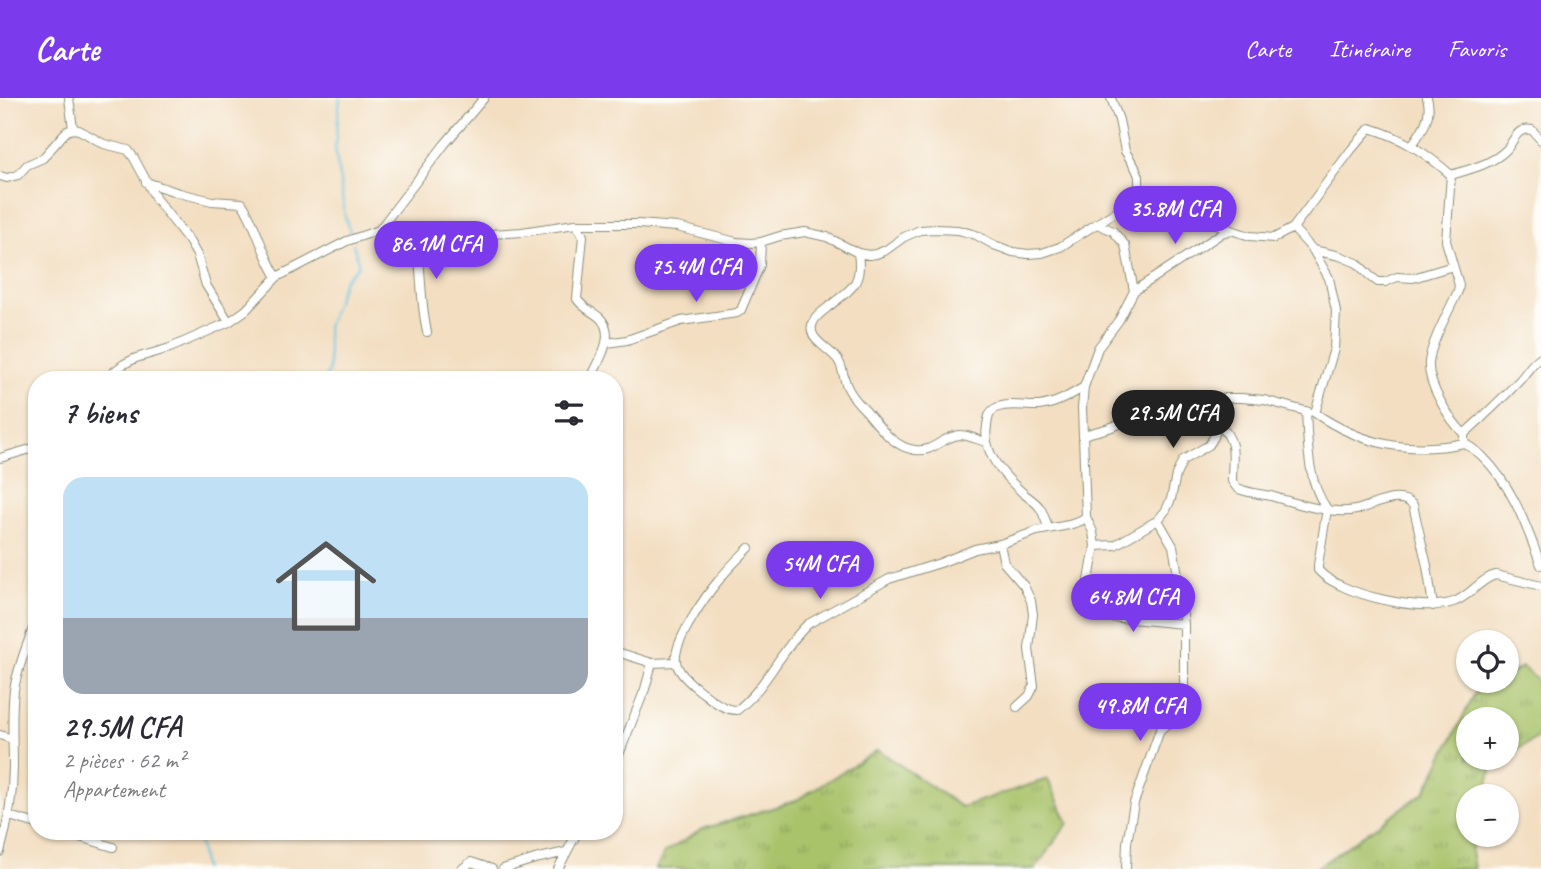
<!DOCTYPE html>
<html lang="fr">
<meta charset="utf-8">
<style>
:root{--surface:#fff;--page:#f2f2f3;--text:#2b2b33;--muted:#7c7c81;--line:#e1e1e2;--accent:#7c3aed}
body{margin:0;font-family:Caveat,sans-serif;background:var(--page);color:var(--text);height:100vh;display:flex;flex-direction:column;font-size:26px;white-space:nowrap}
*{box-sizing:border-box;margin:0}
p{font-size:23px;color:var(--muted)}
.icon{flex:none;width:38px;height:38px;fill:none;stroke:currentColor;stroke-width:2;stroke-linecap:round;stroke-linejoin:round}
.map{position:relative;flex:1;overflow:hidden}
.sheet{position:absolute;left:28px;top:273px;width:595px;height:469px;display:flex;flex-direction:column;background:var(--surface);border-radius:28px;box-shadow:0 2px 5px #0004}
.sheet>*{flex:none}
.controls{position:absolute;left:1456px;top:532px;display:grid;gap:14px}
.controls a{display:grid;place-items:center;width:63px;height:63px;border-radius:50%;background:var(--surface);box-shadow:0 2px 5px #0004;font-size:35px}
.price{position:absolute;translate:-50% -60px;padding:0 16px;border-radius:24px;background:var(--accent);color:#fff;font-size:23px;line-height:46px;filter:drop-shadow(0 2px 4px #0008)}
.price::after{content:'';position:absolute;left:50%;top:42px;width:21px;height:16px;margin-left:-10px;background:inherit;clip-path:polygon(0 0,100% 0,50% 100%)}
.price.selected{background:#222;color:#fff}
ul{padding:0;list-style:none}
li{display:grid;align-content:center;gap:14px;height:371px;padding:0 35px}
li+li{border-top:2px solid var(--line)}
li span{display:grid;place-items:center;height:217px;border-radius:21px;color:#555}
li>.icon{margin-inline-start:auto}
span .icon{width:126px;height:126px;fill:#fffc;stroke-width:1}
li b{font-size:30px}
h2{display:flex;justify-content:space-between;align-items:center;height:84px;padding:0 35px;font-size:30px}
header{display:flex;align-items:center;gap:42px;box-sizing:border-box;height:98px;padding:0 35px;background:var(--accent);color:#fff}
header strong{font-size:33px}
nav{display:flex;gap:38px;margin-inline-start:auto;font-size:24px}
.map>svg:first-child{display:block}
</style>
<header>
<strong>Carte</strong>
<nav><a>Carte</a><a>Itinéraire</a><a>Favoris</a></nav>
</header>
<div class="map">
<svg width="1541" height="771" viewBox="0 0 1541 771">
<defs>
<pattern id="grass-tufts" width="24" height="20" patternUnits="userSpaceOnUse" patternTransform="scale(1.75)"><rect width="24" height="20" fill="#a9c36a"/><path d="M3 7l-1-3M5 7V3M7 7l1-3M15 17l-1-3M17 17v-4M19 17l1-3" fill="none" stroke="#89a058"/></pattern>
</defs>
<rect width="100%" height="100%" fill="#fdfcf7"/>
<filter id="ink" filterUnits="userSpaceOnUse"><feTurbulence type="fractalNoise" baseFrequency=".0143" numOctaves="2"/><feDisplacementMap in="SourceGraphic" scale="14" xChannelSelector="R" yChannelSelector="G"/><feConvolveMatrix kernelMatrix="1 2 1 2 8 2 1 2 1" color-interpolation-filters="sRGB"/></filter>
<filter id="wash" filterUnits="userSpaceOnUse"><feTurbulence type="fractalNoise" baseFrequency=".00686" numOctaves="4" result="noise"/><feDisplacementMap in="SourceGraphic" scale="28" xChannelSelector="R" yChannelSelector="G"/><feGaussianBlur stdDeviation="1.57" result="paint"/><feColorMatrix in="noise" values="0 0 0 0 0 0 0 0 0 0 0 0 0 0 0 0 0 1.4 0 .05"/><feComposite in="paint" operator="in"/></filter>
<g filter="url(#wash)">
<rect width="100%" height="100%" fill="#f3dec1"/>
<path fill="url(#grass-tufts)" stroke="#64804f" stroke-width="2" d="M 1522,569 L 1541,585 L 1541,631 L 1537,640 L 1507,657 L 1507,621 L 1468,621 L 1468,660 L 1501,660 L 1493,665 L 1485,698 L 1468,698 L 1468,737 L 1475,737 L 1471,753 L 1474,771 L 1315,771 L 1425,694 L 1475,595 L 1497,583 L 1507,583 L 1507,577 Z
M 878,652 L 961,709 L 1048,681 L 1068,725 L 1035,771 L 656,771 L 664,755 L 703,731 L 795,703 Z"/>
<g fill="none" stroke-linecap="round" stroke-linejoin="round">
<path stroke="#62c2e0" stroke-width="2" d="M 340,0 L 335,49 L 345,119 L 351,137
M 324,282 L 329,273 L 327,229 L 344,182 L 359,167 L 353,146
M 189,733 L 199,743 L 204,771"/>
</g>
</g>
<g filter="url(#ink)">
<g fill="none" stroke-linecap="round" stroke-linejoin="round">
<g stroke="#898e7a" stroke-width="10">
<path id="minor" d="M 69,0 L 73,31
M 1111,0 L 1119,22 L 1125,53 L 1135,69 L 1139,78 L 1139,99
M 1412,47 C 1422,33 1433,18 1427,0
M 1451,77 L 1446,143 L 1459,187 L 1458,193 C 1449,213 1431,244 1429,264 C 1427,286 1449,321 1464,336 L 1464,345
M 0,78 L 7,80 L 18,77 L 27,67 L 43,60 L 63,37 L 67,33 L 73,31 L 79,32 L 104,46 L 128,52 L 134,60 L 156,101 L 189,143 L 197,157 L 206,187 L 229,224
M 146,84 L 179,95 L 212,103 L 242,105 C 257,128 262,156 277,179
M 575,126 L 580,132 L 583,138 L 577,201 C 582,209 591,213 599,219 C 618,236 598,264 590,282
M 1293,130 L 1313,152 L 1329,180 L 1336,213 L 1334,251 L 1315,315 C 1362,347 1409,356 1464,345 C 1470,349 1477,353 1482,358 C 1513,388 1526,428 1541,467
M 379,132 L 448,137 L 492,136 L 522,134 L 575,126 L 638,126 L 677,129 L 736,144 L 751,145 L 761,144 L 780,138 L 805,134 L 827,139 L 858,155 L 869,157 L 876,156 L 886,152 L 904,139 L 920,132 L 936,131 L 958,132 L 976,137 L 994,147 L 1013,154 L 1028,156 L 1042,155 L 1060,149 L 1139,99 L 1195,117 L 1231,132 L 1250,138 L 1274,140 L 1293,130 L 1351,52 L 1370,30 C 1403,40 1426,55 1451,77 C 1470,71 1493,66 1507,51 C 1515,41 1517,29 1532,32 L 1541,42
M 417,135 C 421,168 420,202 427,234
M 1313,152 L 1340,158 L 1357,165 L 1370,178 L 1378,184 L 1385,184 L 1397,179 L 1413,180 L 1453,168
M 858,155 C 863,188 850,191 827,210 C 823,213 818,217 815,221 C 802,240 829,249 838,262 C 844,271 843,283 849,292 C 853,300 860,307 866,313 C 879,328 893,349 915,352 C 933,355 943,338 960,337 C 968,337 978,342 986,344
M 1134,193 L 1222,135 L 1231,132
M 607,245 L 627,242 L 681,223 L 737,215 L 741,212 L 760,167 L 761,144
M 103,282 L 124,266 L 136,260 L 170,250 L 229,224 L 246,212 L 277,179 L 347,143 L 379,132 L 444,47 L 484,0
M 1306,313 C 1308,347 1307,383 1327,411 L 1318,467 L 1318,472 C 1339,497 1426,516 1456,503 C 1471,497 1481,480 1496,477 L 1541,488
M 1218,325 C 1238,344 1232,357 1232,383 C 1235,387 1234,388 1239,391 C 1249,395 1261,396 1271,398 C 1294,405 1333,417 1356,412 C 1373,408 1398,392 1413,407 L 1427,468 L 1433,508
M 1464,336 C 1483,319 1501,302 1518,284 C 1526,276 1531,265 1541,259
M 1083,337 L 1109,330 L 1188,300 L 1241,300 L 1264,302 L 1309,314
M 0,360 L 37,349
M 1086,419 L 1093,434 L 1095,448 L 1088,488 L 1089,517 L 1184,526
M 1048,430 C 1046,424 1044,416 1040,410 C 1036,404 1029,400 1024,396 C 1004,378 982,356 987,328 C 988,320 989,313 996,310 C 1009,304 1026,309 1039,308 C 1056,306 1069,298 1084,289
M 1000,446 L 1004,465 L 1024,488 L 1031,503 L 1033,516 L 1029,551 L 1034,588 L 1029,598 L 1017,609
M 1095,448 L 1115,447 L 1158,422 L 1166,412 L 1171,401 L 1176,377 L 1183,362 L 1209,347 L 1214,339 L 1218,325 L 1219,299
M 749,450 C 739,460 728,470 719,482 C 707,496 673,544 676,563 C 677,574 690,585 699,592 C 710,600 722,612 737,612 C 767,589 781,551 808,526 L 889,481 L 940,465 L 975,451 L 1000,446 L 1037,433 L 1069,427 L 1081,423 L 1086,419 L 1082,310 L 1084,289 L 1098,250 L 1119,222 L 1134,193 L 1125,147 L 1113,133 L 1097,126
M 614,553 L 652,565 L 676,564
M 0,637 L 12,641
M 614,669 L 645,591 L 652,565
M 9,718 L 37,726
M 60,733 L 113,749
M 0,754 C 8,726 13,697 13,668 C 13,643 11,617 14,592 C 18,567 29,543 37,519
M 462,771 L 471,764 L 492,771
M 503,771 L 535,761 L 566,754
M 558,771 L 578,733
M 1126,771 L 1127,745 L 1134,705 L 1160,632 L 1177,617 L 1184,600 L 1184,526 L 1177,471 L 1173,448 L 1158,422"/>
</g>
<use href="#minor" stroke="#fff" stroke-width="8"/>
</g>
</g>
</svg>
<div class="controls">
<a><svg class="icon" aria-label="locate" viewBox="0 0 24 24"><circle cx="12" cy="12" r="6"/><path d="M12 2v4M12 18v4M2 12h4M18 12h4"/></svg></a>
<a>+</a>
<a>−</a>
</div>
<b class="price" style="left:1175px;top:148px">35.8M CFA</b>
<b class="price" style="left:436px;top:183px">86.1M CFA</b>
<b class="price" style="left:696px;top:206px">75.4M CFA</b>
<b class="price selected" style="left:1173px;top:352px">29.5M CFA</b>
<b class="price" style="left:820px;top:503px">54M CFA</b>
<b class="price" style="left:1133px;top:536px">64.8M CFA</b>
<b class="price" style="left:1140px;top:645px">49.8M CFA</b>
<section class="sheet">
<h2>7 biens<svg class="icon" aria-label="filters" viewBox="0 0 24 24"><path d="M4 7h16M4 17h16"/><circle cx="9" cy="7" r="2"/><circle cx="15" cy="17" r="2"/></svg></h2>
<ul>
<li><span style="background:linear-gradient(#bfe0f5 65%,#9aa5b1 0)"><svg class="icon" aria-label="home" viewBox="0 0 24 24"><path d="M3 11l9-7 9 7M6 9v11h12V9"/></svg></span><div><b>29.5M CFA</b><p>2 pièces · 62 m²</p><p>Appartement</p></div></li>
</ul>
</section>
</div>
